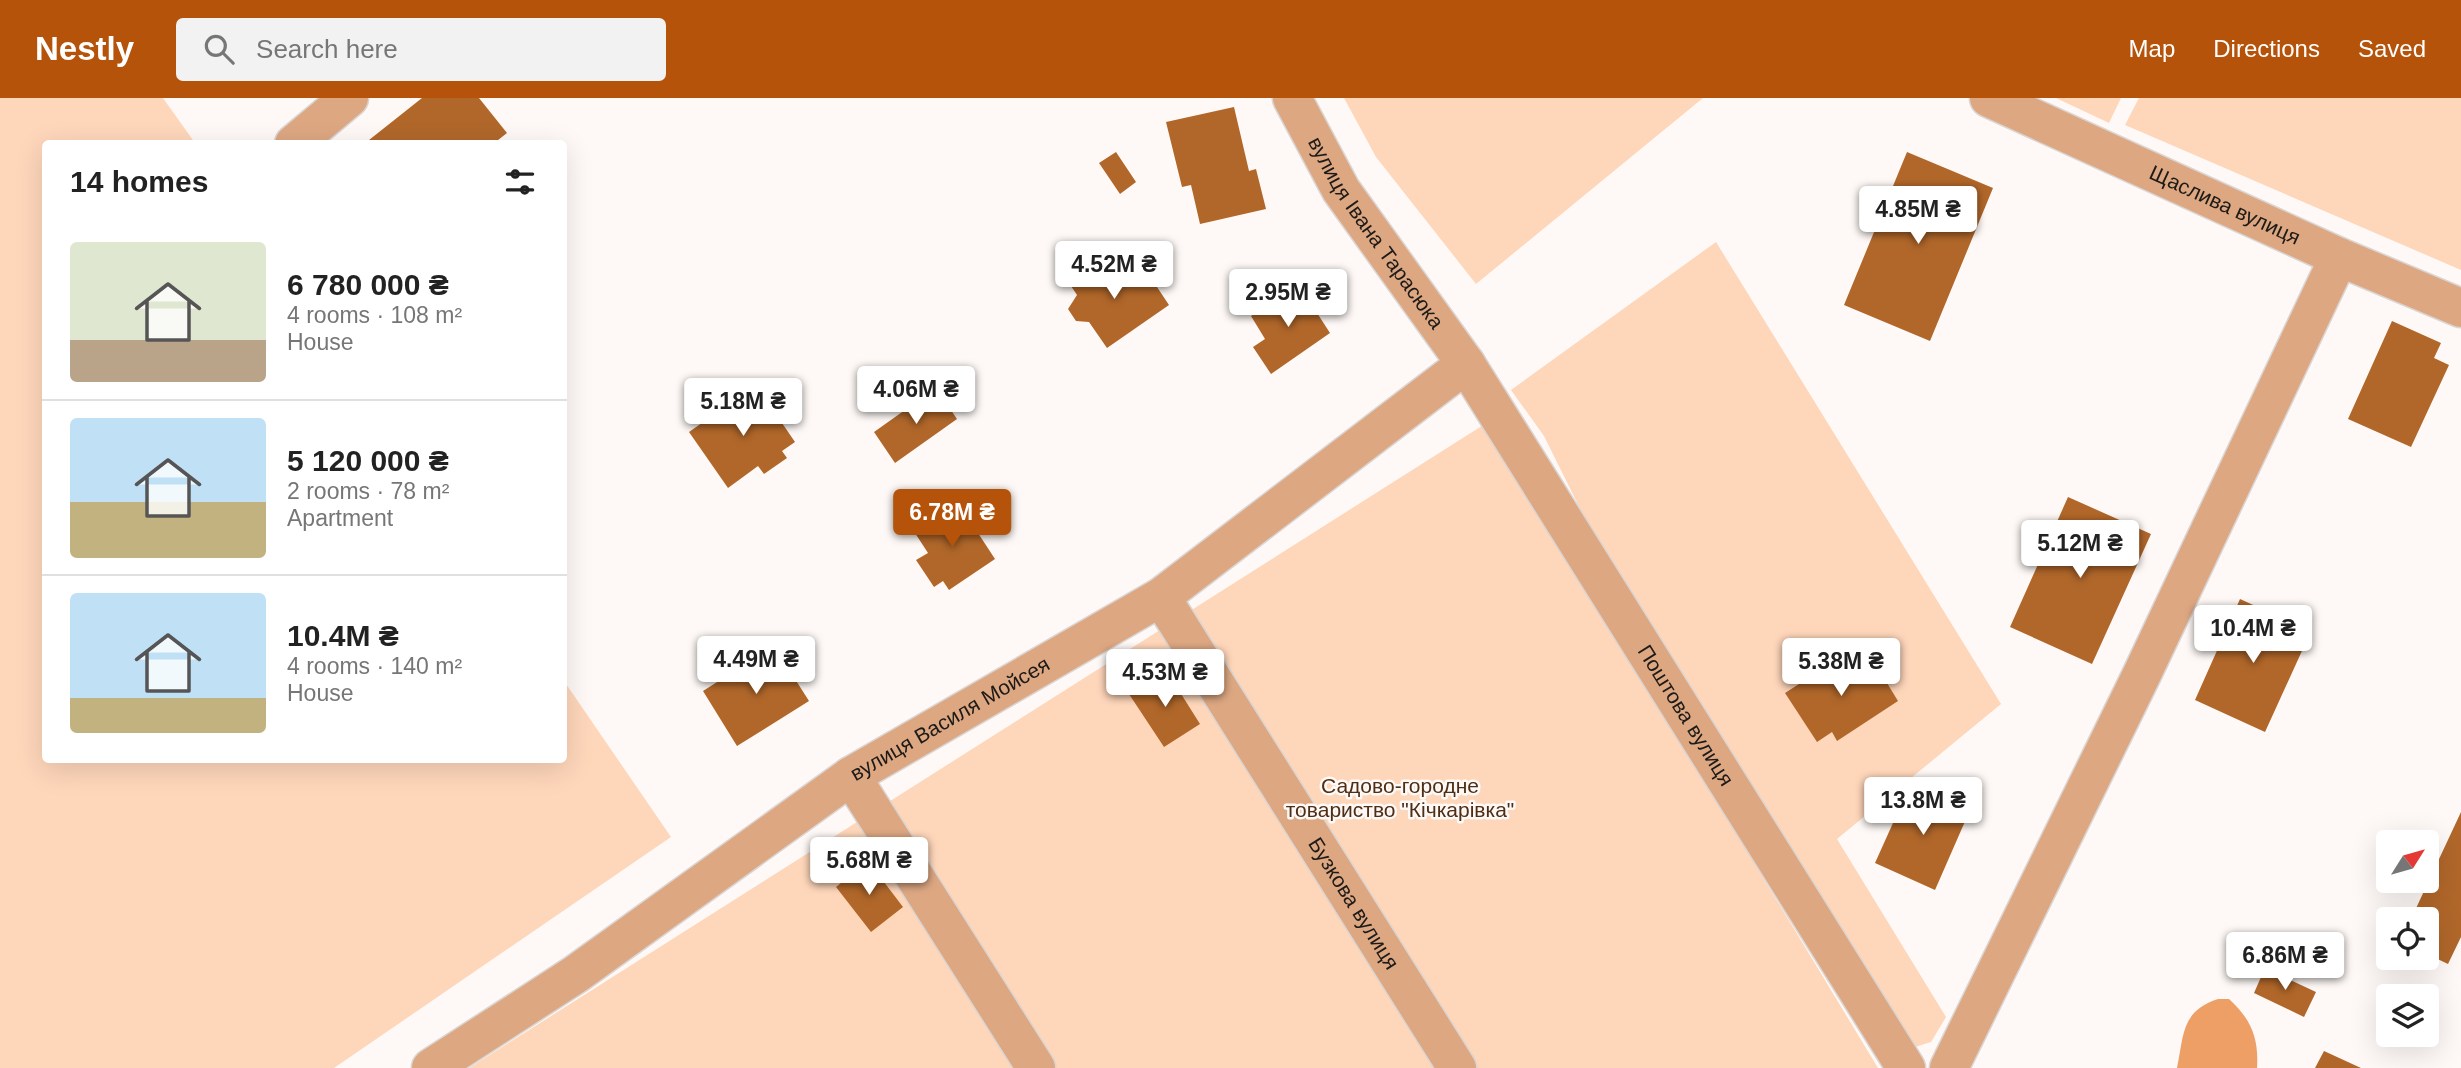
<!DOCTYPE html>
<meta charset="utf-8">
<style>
:root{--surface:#fff;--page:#f2f2f2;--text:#222;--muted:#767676;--line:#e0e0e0;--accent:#b45309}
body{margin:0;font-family:Arial,sans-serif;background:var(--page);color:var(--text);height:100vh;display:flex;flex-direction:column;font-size:26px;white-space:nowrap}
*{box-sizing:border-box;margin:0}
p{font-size:23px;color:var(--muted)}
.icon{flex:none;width:38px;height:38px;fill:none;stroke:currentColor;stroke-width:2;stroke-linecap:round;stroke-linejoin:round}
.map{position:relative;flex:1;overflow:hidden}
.drawer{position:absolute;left:42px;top:42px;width:525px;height:623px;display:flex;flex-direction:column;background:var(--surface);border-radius:7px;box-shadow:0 7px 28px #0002}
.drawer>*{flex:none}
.needle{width:46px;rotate:53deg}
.tools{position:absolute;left:2376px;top:732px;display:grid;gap:14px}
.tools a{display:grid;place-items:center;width:63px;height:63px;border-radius:7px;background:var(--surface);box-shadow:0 7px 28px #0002;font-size:35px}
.price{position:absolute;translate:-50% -60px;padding:0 16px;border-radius:7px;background:#fff;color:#222;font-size:23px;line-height:46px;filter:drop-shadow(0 2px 4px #0008)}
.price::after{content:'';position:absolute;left:50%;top:42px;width:21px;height:16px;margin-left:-10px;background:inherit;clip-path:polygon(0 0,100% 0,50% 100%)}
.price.on{background:var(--accent);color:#fff}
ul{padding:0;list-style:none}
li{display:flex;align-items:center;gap:21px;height:175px;padding:0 28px}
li+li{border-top:2px solid var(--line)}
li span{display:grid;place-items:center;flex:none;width:196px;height:140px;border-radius:7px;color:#555}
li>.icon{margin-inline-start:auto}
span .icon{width:84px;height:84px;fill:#fffc;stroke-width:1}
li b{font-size:30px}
h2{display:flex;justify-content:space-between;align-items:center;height:84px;padding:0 28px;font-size:30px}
header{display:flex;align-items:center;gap:42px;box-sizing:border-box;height:98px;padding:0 35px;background:var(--accent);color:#fff}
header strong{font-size:33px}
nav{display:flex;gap:38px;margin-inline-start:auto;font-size:24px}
.search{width:490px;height:63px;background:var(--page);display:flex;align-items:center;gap:18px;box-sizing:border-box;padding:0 24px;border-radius:7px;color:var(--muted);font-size:26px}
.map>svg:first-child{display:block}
</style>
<header>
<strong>Nestly</strong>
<div class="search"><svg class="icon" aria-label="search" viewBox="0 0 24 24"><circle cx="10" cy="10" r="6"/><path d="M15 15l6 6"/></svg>Search here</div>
<nav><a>Map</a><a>Directions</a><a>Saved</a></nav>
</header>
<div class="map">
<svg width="2461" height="970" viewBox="0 0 2461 970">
<rect width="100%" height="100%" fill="#fef9f6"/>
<path fill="#fed6ba" d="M 0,0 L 163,0 L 195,45 L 46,46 L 46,662 L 564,662 L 564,583 L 671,739 L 334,970 L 0,970 Z
M 1344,0 L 1703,0 L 1476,186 L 1376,59 Z
M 2056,0 L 2121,0 L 2109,25 Z
M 2139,0 L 2461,0 L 2461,172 L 2125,27 Z
M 1716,144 L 2001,606 L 1837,741 L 1946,919 L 1931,944 L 1915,949 L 1608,467 L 1544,338 L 1511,292 Z
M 1488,324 L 1878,970 L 469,970 Z"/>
<path fill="#ee9f65" d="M 2218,901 L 2229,901 C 2251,921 2259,940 2257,970 L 2177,970 C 2184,937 2181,913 2218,901 Z"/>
<path fill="#b1672a" d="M 422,0 L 479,0 L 507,35 L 493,46 L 364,46 Z
M 1234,9 L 1249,73 L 1256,71 L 1266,111 L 1200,126 L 1191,87 L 1182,89 L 1166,24 Z
M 1116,54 L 1136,84 L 1120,96 L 1099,65 Z
M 1907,54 L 1993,90 L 1930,243 L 1844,207 Z
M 1112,156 L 1133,187 L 1149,177 L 1169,207 L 1107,250 L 1089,224 L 1076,223 L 1068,211 L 1077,197 L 1069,185 Z
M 1299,187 L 1330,235 L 1271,276 L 1253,249 L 1265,241 L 1251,218 Z
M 2392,223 L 2441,245 L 2434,260 L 2449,267 L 2411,349 L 2348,321 Z
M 756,287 L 795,344 L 782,353 L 787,360 L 764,376 L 758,368 L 728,390 L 689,334 Z
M 936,290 L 957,321 L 895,365 L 874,334 Z
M 2068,399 L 2151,436 L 2092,566 L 2010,529 Z
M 959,406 L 995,461 L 949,492 L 943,483 L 934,489 L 916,462 L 928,455 L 915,435 Z
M 2240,501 L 2311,533 L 2265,634 L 2195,602 Z
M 774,548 L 809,603 L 737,648 L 703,593 Z
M 1857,556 L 1871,578 L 1879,572 L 1898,603 L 1837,643 L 1832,634 L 1817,644 L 1785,595 L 1838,561 L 1841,566 Z
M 1166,572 L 1200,626 L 1164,649 L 1129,596 Z
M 1911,685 L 1970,712 L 1935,792 L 1875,765 Z
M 2461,714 L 2461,839 L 2448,866 L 2427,856 L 2427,821 L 2411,821 Z
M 868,763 L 903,809 L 871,834 L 836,789 Z
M 2265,870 L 2316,894 L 2304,919 L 2254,895 Z
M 2324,953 L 2361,970 L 2315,970 Z"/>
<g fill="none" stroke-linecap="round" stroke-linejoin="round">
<g stroke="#dad5d2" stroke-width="41">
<g id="minor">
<path id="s1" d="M 1292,0 L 1341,92 L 1466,266 L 1906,970"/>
<path id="s2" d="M 1989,0 L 2339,159 L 2461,210"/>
<path d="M 294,46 L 349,0"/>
<path id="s3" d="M 1161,499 L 1457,970"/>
<path d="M 851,678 L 1036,970"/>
<path id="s4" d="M 431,970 L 576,876 L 851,678 L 1161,499 L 1466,266"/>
<path d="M 1949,970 L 2142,576 L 2339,159"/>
</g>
</g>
<use href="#minor" stroke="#dda782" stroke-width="38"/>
</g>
<g text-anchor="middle" stroke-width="5" stroke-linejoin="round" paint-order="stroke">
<g font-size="21" fill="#1d1a17" stroke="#fef9f6">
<text dy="7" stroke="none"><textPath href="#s2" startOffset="259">Щаслива вулиця</textPath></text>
<text dy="7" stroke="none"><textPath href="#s1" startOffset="159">вулиця Івана Тарасюка</textPath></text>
<text dy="7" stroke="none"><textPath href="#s1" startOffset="733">Поштова вулиця</textPath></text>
<text dy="7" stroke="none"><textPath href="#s4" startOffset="626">вулиця Василя Мойсея</textPath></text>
<text dy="7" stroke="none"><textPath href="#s3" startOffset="362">Бузкова вулиця</textPath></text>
</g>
<g font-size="21" fill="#4e2e15" stroke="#fef9f6">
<text x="1400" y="695">Садово-городне<tspan x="1400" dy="24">товариство "Кічкарівка"</tspan></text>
</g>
</g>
</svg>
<div class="tools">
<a><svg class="needle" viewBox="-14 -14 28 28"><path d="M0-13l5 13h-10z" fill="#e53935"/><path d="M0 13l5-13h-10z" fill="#767676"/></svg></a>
<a><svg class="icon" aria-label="locate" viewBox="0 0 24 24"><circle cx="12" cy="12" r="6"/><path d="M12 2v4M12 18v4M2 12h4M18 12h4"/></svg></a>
<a><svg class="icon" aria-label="layers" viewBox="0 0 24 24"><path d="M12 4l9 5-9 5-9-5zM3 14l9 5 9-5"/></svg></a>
</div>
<b class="price" style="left:1918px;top:148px">4.85M ₴</b>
<b class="price" style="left:1114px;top:203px">4.52M ₴</b>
<b class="price" style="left:1288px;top:231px">2.95M ₴</b>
<b class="price" style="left:916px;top:328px">4.06M ₴</b>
<b class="price" style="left:743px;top:340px">5.18M ₴</b>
<b class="price on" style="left:952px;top:451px">6.78M ₴</b>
<b class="price" style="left:2080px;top:482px">5.12M ₴</b>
<b class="price" style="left:2253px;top:567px">10.4M ₴</b>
<b class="price" style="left:756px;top:598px">4.49M ₴</b>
<b class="price" style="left:1841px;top:600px">5.38M ₴</b>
<b class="price" style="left:1165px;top:611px">4.53M ₴</b>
<b class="price" style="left:1923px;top:739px">13.8M ₴</b>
<b class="price" style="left:869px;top:799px">5.68M ₴</b>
<b class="price" style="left:2285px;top:894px">6.86M ₴</b>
<section class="drawer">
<h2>14 homes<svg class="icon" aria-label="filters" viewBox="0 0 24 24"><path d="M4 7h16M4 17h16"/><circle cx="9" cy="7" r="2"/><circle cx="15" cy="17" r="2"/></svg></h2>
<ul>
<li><span style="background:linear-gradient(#dfe7d0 70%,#b9a48a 0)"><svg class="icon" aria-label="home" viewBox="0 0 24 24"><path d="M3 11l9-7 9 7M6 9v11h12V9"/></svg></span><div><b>6 780 000 ₴</b><p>4 rooms · 108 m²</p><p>House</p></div></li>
<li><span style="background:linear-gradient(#bfe0f5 60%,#c2b280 0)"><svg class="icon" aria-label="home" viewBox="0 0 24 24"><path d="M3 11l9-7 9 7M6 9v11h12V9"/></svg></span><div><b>5 120 000 ₴</b><p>2 rooms · 78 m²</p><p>Apartment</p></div></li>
<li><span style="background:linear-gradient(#bfe0f5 75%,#c2b280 0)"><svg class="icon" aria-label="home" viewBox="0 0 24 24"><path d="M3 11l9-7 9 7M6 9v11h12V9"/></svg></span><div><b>10.4M ₴</b><p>4 rooms · 140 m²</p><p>House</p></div></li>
</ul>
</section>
</div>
